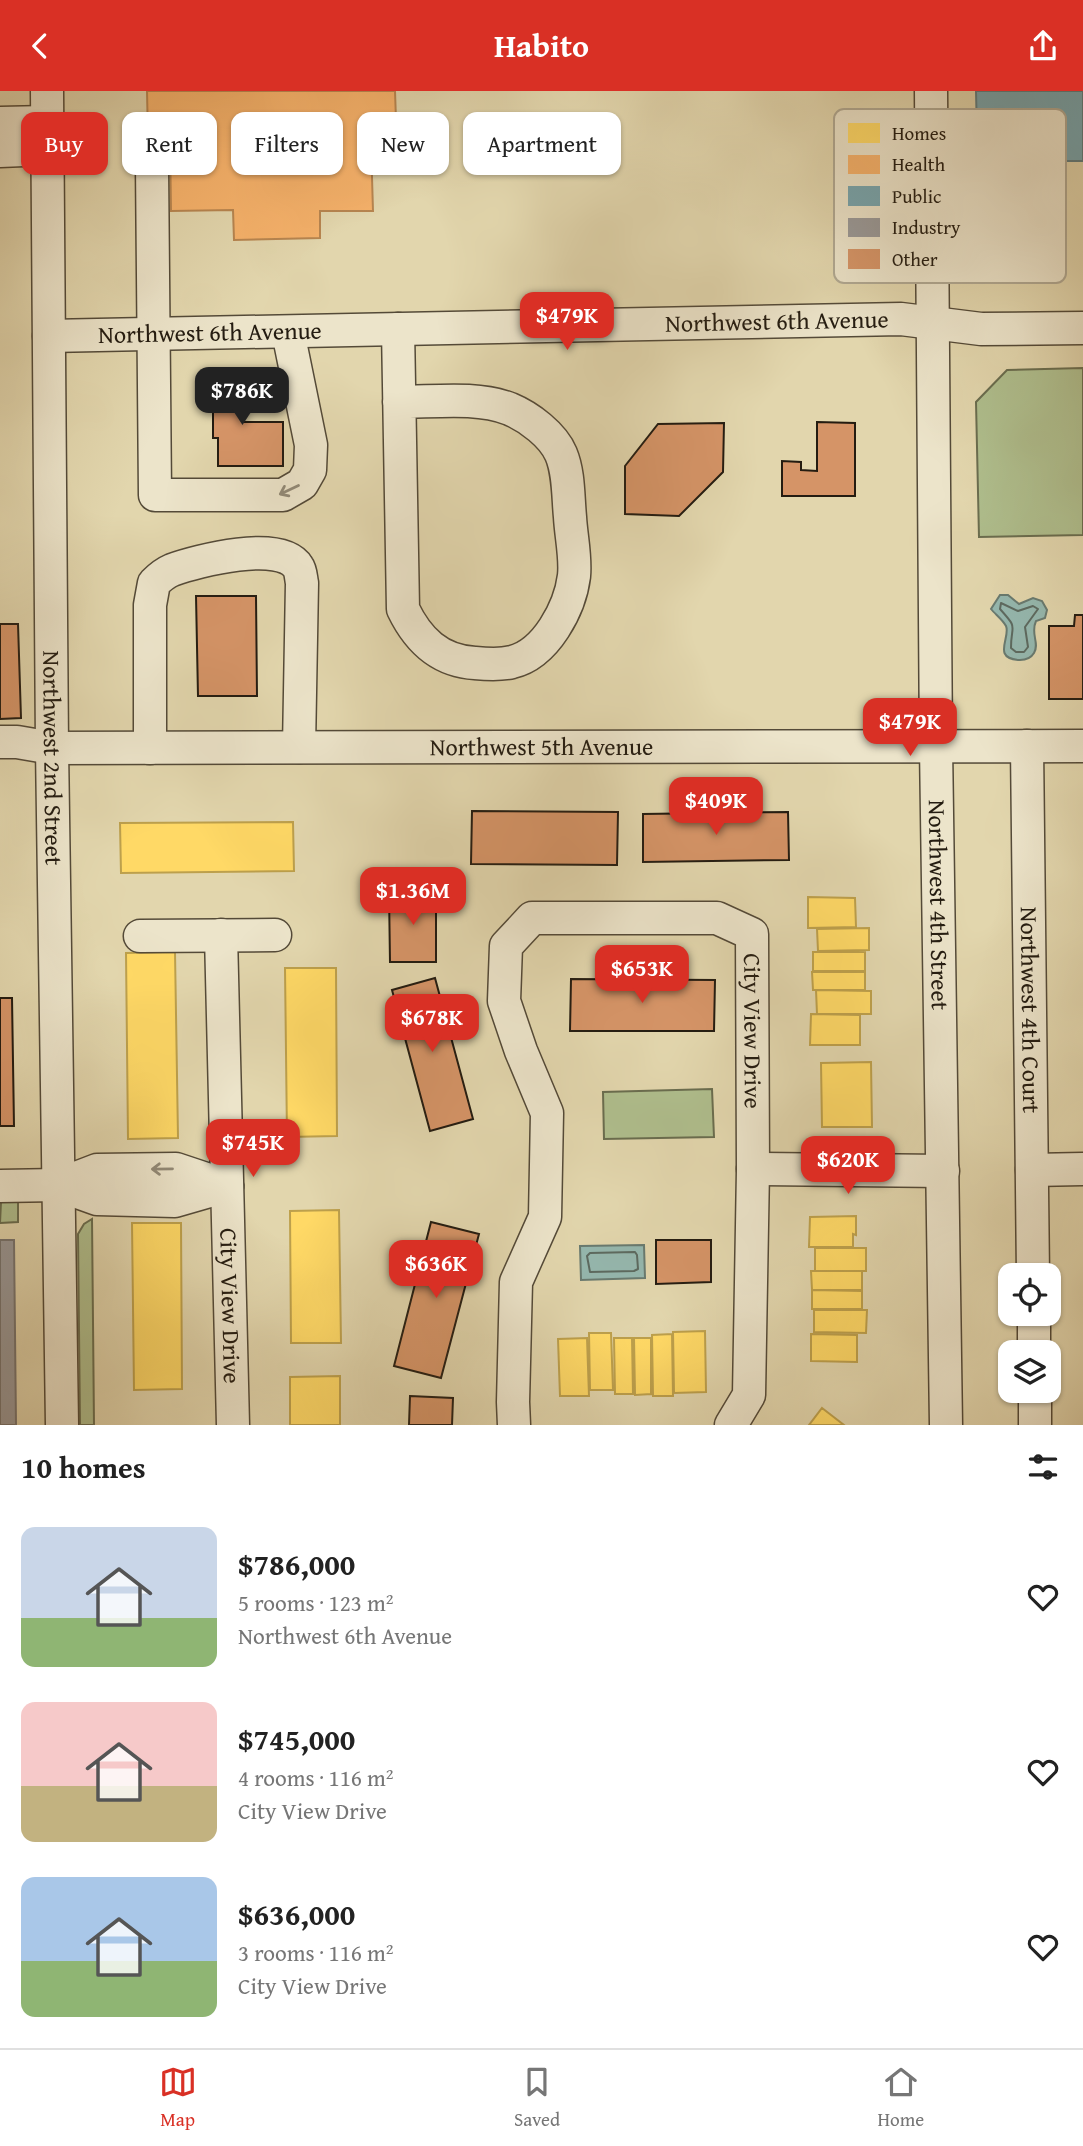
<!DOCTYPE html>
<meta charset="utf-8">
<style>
:root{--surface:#fff;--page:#f6f6f6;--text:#222;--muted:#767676;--line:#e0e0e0;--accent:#d93025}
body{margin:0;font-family:"Gentium Book Plus",serif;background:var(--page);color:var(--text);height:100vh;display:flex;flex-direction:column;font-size:26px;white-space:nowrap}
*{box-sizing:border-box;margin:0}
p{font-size:23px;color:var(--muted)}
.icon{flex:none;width:38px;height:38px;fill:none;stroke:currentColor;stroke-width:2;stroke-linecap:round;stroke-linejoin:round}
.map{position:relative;height:1334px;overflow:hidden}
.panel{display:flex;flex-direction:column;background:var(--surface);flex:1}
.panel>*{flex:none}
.guide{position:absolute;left:21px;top:21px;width:700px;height:63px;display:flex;gap:14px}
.controls{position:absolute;left:998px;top:1172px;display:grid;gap:14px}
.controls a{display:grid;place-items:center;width:63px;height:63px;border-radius:14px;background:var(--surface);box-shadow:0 2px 5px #0004;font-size:35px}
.price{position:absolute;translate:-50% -60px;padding:0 16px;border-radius:14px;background:var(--accent);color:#fff;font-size:23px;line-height:46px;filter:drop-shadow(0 2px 4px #0008)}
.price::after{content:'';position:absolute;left:50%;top:42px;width:21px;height:16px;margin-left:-10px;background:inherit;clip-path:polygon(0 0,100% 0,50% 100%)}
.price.selected{background:#222;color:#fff}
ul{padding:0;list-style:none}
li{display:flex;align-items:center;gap:21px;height:175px;padding:0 21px}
li span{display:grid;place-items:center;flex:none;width:196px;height:140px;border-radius:14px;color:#555}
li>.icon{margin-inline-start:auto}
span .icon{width:84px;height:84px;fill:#fffc;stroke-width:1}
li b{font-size:30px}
h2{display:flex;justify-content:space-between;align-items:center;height:84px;padding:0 21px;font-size:30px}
.pill{padding:0 24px;border-radius:14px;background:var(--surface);box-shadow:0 2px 5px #0004;font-size:24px;line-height:63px}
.pill.selected{background:var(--accent);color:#fff}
header{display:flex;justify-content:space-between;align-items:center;height:91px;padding:0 21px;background:var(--accent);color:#fff;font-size:32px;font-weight:700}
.tab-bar{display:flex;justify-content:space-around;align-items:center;height:98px;border-top:2px solid var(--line);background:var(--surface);font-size:19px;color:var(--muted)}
.tab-bar a{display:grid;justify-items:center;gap:4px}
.tab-bar .selected{color:var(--accent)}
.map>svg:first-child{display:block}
</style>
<header><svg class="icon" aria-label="back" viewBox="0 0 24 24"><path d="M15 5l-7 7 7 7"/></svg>Habito<svg class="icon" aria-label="share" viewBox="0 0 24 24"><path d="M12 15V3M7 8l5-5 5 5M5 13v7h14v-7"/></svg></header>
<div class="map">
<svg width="1083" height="1334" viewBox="0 0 1083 1334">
<rect width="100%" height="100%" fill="#e2d6ad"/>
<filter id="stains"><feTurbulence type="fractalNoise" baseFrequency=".00286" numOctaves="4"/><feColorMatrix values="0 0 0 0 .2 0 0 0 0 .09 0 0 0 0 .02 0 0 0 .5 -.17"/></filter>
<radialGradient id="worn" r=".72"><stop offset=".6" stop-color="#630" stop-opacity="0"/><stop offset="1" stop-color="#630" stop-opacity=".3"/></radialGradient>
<path fill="#afbe8d" stroke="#6a6d4f" stroke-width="2" d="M 1083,277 L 1083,444 L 979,446 L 976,311 L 1007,279 Z
M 712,998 L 714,1046 L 604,1048 L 603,1001 Z
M 1,1111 L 18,1111 L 18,1131 L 0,1132 Z
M 92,1128 L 94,1334 L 80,1334 L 78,1143 L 84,1133 Z"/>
<path fill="#95b8af" stroke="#687a70" stroke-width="2" d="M 1000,504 L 1008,504 L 1019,513 L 1033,507 L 1042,510 L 1047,519 L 1045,527 L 1036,530 C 1030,543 1040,552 1034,562 C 1031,567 1026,569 1020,569 C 991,568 1011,546 1006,535 C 1003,529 995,523 991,518 Z
M 644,1154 L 645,1187 L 581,1189 L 580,1155 Z"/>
<path fill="#ffd966" stroke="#bda04c" stroke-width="2" d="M 293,731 L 294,780 L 121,782 L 120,732 Z
M 808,806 L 855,807 L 856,836 L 808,837 Z
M 869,837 L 869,859 L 818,860 L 817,838 Z
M 175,861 L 178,1047 L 128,1048 L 126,862 Z
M 813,861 L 865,861 L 865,880 L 813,880 Z
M 285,877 L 336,877 L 337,1045 L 287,1046 Z
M 812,881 L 865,881 L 865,899 L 813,899 Z
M 816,899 L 871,900 L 871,923 L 817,923 Z
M 811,923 L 860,924 L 860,954 L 810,954 Z
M 871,971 L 872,1036 L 822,1036 L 821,972 Z
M 339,1119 L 341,1252 L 291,1252 L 290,1120 Z
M 856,1125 L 856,1144 L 853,1143 L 853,1156 L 809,1156 L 810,1126 Z
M 132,1132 L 181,1132 L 182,1298 L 134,1299 Z
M 815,1157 L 866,1157 L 866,1180 L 815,1180 Z
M 811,1180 L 862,1180 L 862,1199 L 812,1199 Z
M 812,1199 L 862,1200 L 862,1218 L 812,1218 Z
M 814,1219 L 867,1219 L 866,1242 L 814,1241 Z
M 705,1240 L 706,1301 L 674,1302 L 673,1241 Z
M 589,1242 L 611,1242 L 613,1299 L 590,1299 Z
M 672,1243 L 673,1305 L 653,1305 L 652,1244 Z
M 811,1243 L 857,1244 L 857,1271 L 811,1270 Z
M 587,1247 L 589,1305 L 560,1305 L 558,1248 Z
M 614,1247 L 632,1247 L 633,1303 L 615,1303 Z
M 634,1247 L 651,1247 L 651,1303 L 635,1304 Z
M 340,1285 L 340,1334 L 290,1334 L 290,1286 Z
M 822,1317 L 844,1334 L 809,1334 Z"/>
<path fill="#f6b26b" stroke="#b78550" stroke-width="2" d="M 147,0 L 395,0 L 396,29 L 361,29 L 362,52 L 371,52 L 373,120 L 320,120 L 320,147 L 234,149 L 233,119 L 171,120 L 170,47 L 148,47 Z"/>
<path fill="#76a5af" stroke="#5d7c80" stroke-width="2" d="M 976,0 L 1083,0 L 1083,70 L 1035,70 L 998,104 L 978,87 Z"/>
<path fill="#999" stroke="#767470" stroke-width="2" d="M 0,1149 L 14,1149 L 16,1334 L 0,1334 Z"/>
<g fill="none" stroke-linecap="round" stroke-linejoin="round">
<path stroke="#5c6a60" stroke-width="2" d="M 1001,512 L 1018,520 L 1033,515 L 1038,518 L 1025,536 L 1028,556 L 1024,561 L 1016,561 L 1011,557 C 1011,532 1019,539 1000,518 Z
M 590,1162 L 635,1161 L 637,1164 L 638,1178 L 634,1180 L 590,1181 L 587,1165 Z"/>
</g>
<path fill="#d59467" stroke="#241c11" stroke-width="2" d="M 213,280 L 243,280 L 243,331 L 283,331 L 283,375 L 218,375 L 218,347 L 213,347 Z
M 817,331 L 855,332 L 855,405 L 782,405 L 782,370 L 801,371 L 801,379 L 817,380 Z
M 724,332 L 723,381 L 679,425 L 625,423 L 625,375 L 658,333 Z
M 196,505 L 256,505 L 257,605 L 198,605 Z
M 1075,524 L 1083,524 L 1083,608 L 1049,608 L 1049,535 L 1074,535 Z
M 0,533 L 18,533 L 21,627 L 0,628 Z
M 472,720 L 618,721 L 617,774 L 471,773 Z
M 788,721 L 789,769 L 643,771 L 643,723 Z
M 389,801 L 436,801 L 436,871 L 390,871 Z
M 435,887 L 473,1028 L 430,1040 L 392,899 Z
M 571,888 L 715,889 L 714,940 L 570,940 Z
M 0,907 L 12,907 L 14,1035 L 0,1035 Z
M 431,1131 L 479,1143 L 441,1287 L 394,1275 Z
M 656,1149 L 711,1149 L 711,1191 L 656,1193 Z
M 410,1305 L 453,1307 L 452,1334 L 409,1334 Z"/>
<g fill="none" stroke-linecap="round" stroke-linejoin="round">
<g stroke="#544a38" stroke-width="35">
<g id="minor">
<path id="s1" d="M 47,0 L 52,657 L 62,1334"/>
<path id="s2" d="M 931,0 L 936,655 L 946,1334"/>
<path d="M 0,32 L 47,31"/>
<path d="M 0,60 L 48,58"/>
<path d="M 152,74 L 155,404 L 283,404 L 302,393 L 310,379 L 311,354 L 288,241"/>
<path d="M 398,238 L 403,518 C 418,549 439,570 475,572 C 486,573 501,574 512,571 C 546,563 570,517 574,485 C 576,466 571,445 570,426 C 568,406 569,382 561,363 C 553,344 529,326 510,318 C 477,305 434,311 399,311"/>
<path id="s3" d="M 49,245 L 901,228 L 981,238 L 1083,237"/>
<path id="s4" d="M 0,651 L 17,651 L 52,657 L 1083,655"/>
<path id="s5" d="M 1027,655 L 1033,1185"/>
<path d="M 150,657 L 150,514 L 154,492 C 159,487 165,482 172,479 C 197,470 281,448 298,476 C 301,480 301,488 302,492 L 299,656"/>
<path id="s6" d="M 221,844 L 233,1334"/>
<path d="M 140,845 L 275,844"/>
<path d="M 753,1078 L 943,1080"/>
<path d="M 1032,1079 L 1083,1078"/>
<path d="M 58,1094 L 97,1108 L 175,1110 L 227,1095"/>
<path d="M 0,1095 L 58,1094 L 97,1079 L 176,1078 L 227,1095"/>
<path d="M 1034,1223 L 1034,1262"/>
<path d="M 1035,1300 L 1035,1334"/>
<path id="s7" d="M 514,1334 L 513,1311 L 516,1191 L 545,1126 L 547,1022 L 521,960 L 504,910 L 506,855 L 532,827 L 717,827 L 752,843 L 753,1078 L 749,1304 L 731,1334"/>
</g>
</g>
<use href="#minor" stroke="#ece4ca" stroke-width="32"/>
</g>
<defs><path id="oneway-shaft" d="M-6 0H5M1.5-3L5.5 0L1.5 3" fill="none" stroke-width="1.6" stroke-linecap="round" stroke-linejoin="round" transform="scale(1.75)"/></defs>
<g stroke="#928a77">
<use href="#oneway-shaft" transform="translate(289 399) rotate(155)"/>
<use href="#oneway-shaft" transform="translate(162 1078) rotate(179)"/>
</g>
<g text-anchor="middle" stroke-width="7" stroke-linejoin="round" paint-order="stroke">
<g font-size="24" fill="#241c11" stroke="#ece4ca">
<text dy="8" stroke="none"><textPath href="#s3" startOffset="728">Northwest 6th Avenue</textPath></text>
<text dy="8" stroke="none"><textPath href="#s3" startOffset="161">Northwest 6th Avenue</textPath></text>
<text dy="8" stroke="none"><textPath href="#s4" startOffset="542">Northwest 5th Avenue</textPath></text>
<text dy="8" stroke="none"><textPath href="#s1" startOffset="667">Northwest 2nd Street</textPath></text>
<text dy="8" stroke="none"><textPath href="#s2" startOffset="814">Northwest 4th Street</textPath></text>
<text dy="8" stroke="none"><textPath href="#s5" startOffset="264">Northwest 4th Court</textPath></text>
<text dy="8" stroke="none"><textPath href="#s7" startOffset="852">City View Drive</textPath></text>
<text dy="8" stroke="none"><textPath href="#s6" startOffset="371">City View Drive</textPath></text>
</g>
</g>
<rect x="834" y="18" width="232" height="174" rx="10" fill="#ece4ca" stroke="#b0a892" stroke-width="2"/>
<rect x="848" y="32" width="32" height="20" fill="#ffd966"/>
<rect x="848" y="64" width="32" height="19" fill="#f6b26b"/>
<rect x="848" y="95" width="32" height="20" fill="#76a5af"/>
<rect x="848" y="127" width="32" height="19" fill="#999"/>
<rect x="848" y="158" width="32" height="20" fill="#d59467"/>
<g font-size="19" fill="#241c11">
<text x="892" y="49">Homes</text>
<text x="892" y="80">Health</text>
<text x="892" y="112">Public</text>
<text x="892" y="143">Industry</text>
<text x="892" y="175">Other</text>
</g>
<rect width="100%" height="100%" filter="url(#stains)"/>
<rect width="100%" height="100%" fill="url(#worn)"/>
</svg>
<div class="controls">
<a><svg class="icon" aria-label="locate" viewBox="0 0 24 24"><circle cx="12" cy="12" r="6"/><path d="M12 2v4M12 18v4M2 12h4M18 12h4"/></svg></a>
<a><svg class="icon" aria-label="layers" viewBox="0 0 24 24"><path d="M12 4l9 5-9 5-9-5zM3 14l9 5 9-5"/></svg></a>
</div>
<b class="price" style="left:567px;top:261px">$479K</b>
<b class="price selected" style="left:242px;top:336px">$786K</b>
<b class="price" style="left:910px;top:667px">$479K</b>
<b class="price" style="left:716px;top:746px">$409K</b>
<b class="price" style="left:413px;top:836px">$1.36M</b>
<b class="price" style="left:642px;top:914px">$653K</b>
<b class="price" style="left:432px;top:963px">$678K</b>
<b class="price" style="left:253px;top:1088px">$745K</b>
<b class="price" style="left:848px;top:1105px">$620K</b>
<b class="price" style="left:436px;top:1209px">$636K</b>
<div class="guide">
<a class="pill selected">Buy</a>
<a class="pill">Rent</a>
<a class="pill">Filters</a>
<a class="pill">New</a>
<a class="pill">Apartment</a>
</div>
</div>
<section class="panel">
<h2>10 homes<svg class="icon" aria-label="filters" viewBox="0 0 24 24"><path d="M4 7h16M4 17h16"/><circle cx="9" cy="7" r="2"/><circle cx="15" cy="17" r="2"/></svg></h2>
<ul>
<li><span style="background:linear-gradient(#c9d6e8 65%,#8fb573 0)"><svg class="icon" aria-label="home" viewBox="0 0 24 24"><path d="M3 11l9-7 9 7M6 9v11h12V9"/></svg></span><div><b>$786,000</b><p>5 rooms · 123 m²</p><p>Northwest 6th Avenue</p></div><svg class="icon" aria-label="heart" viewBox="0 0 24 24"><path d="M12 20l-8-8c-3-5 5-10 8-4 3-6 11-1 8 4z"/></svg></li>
<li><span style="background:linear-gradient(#f6c9c9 60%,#c2b280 0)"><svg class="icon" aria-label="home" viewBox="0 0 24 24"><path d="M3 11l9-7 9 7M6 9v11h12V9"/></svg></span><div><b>$745,000</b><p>4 rooms · 116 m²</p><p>City View Drive</p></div><svg class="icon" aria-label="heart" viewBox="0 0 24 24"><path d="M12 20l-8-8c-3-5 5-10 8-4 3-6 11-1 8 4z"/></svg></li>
<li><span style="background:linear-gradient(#a9c7e8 60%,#8fb573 0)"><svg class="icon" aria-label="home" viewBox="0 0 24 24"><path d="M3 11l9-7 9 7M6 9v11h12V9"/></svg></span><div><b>$636,000</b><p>3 rooms · 116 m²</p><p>City View Drive</p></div><svg class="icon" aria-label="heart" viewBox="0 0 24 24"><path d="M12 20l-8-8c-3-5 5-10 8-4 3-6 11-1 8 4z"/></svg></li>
</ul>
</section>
<nav class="tab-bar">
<a class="selected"><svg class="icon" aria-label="map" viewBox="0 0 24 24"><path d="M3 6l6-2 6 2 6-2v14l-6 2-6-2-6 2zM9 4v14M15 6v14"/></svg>Map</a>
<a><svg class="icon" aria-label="saved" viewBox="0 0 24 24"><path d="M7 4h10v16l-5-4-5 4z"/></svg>Saved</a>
<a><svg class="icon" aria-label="home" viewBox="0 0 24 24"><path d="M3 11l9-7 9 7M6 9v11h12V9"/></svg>Home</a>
</nav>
